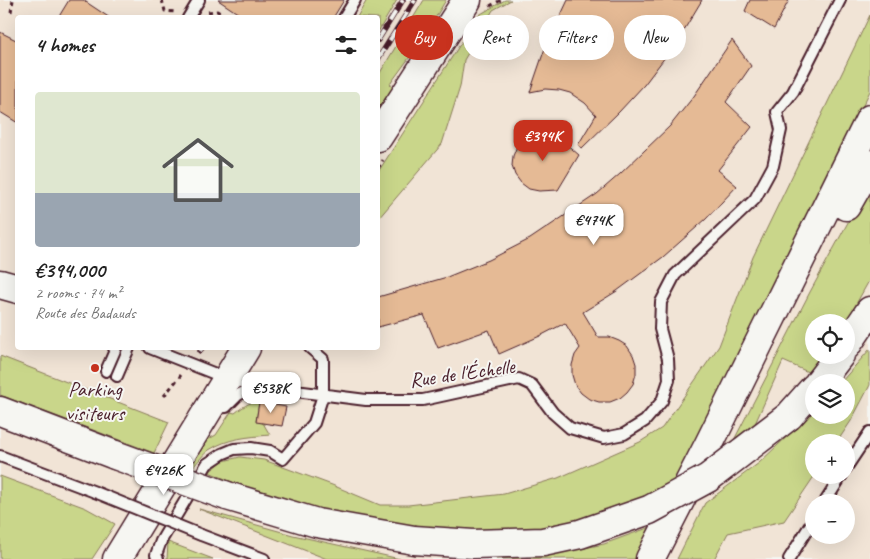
<!DOCTYPE html>
<meta charset="utf-8">
<style>
:root{--surface:#fff;--page:#f2f2f2;--text:#222;--muted:#767676;--line:#e0e0e0;--accent:#c8321e}
body{margin:0;font-family:Caveat,sans-serif;background:var(--page);color:var(--text);height:100vh;display:flex;flex-direction:column;font-size:19px;white-space:nowrap}
*{box-sizing:border-box;margin:0}
p{font-size:16px;color:var(--muted)}
.icon{flex:none;width:28px;height:28px;fill:none;stroke:currentColor;stroke-width:2;stroke-linecap:round;stroke-linejoin:round}
.map{position:relative;flex:1;overflow:hidden}
.details{position:absolute;left:15px;top:15px;width:365px;height:335px;display:flex;flex-direction:column;background:var(--surface);border-radius:5px;box-shadow:0 5px 20px #0002}
.details>*{flex:none}
.hud{position:absolute;left:395px;top:15px;width:400px;height:45px;display:flex;gap:10px}
.fabs{position:absolute;left:805px;top:314px;display:grid;gap:10px}
.fabs a{display:grid;place-items:center;width:50px;height:50px;border-radius:50%;background:var(--surface);box-shadow:0 5px 20px #0002;font-size:25px}
.price{position:absolute;translate:-50% -42px;padding:0 11px;border-radius:10px;background:#fff;color:#222;font-size:16px;line-height:32px;filter:drop-shadow(0 1px 2px #0008)}
.price::after{content:'';position:absolute;left:50%;top:30px;width:15px;height:11px;margin-left:-8px;background:inherit;clip-path:polygon(0 0,100% 0,50% 100%)}
.price.selected{background:var(--accent);color:#fff}
ul{padding:0;list-style:none}
li{display:grid;align-content:center;gap:10px;height:265px;padding:0 20px}
li+li{border-top:1px solid var(--line)}
li span{display:grid;place-items:center;height:155px;border-radius:5px;color:#555}
li>.icon{margin-inline-start:auto}
span .icon{width:90px;height:90px;fill:#fffc;stroke-width:1}
li b{font-size:21px}
h2{display:flex;justify-content:space-between;align-items:center;height:60px;padding:0 20px;font-size:21px}
.pill{padding:0 18px;border-radius:22px;background:var(--surface);box-shadow:0 5px 20px #0002;font-size:18px;line-height:45px}
.pill.selected{background:var(--accent);color:#fff}
.map>svg:first-child{display:block}
</style>
<div class="map">
<svg width="870" height="559" viewBox="0 0 870 559">
<rect width="100%" height="100%" fill="#f6f6f2"/>
<filter id="ink" filterUnits="userSpaceOnUse"><feTurbulence type="fractalNoise" baseFrequency=".02" numOctaves="2"/><feDisplacementMap in="SourceGraphic" scale="10" xChannelSelector="R" yChannelSelector="G"/><feConvolveMatrix kernelMatrix="1 2 1 2 8 2 1 2 1" color-interpolation-filters="sRGB"/></filter>
<g filter="url(#ink)">
<path fill="#f1e4d6" fill-rule="evenodd" d="M 0,0 L 870,0 L 870,559 L 0,559 ZM 18,18 L 378,18 L 378,348 L 18,348 ZM 814,322 L 846,322 L 846,355 L 814,355 ZM 814,382 L 846,382 L 846,415 L 814,415 ZM 814,442 L 846,442 L 846,475 L 814,475 ZM 814,502 L 846,502 L 846,535 L 814,535 Z"/>
<path fill="#c9d68a" stroke="#8a7a5a" d="M 367,0 L 397,0 L 378,32 L 378,18 L 357,17 Z
M 424,0 L 446,0 L 420,43 L 390,84 L 394,87 L 378,112 L 378,76 Z
M 505,0 L 511,0 L 493,10 L 464,60 L 460,87 L 442,144 L 378,219 L 378,172 L 479,15 Z
M 870,15 L 870,91 L 680,479 L 631,503 L 578,522 L 530,530 L 480,536 L 387,528 L 270,498 L 209,472 L 223,461 L 240,457 L 264,460 L 332,485 L 380,505 L 408,505 L 504,494 L 558,478 L 640,442 L 662,428 L 719,346 L 753,257 Z
M 870,182 L 870,279 L 846,322 L 814,322 L 814,355 L 823,355 L 808,372 L 783,361 L 754,426 L 733,442 L 810,292 Z
M 870,349 L 870,385 L 851,421 L 837,442 L 814,442 L 814,475 L 815,475 L 784,521 L 728,533 L 714,559 L 677,559 L 705,503 L 759,463 L 814,411 L 814,415 L 846,415 L 846,382 L 841,382 Z
M 0,356 L 169,422 L 154,453 L 0,395 Z
M 264,399 L 272,401 L 272,404 L 259,402 L 256,421 L 263,423 L 270,435 C 248,437 228,438 209,450 C 203,454 198,462 193,467 L 189,466 L 205,441 L 216,435 L 231,412 L 235,413 C 245,405 252,401 264,399 Z
M 0,476 L 86,508 L 115,524 L 92,559 L 0,559 Z
M 199,509 L 293,535 L 400,559 L 327,559 Z
M 656,525 L 639,559 L 496,559 L 560,553 L 604,544 Z
M 168,542 L 213,559 L 167,559 Z"/>
<path fill="#e5ba95" stroke="#4a1f2b" d="M 69,0 L 83,0 L 110,18 L 58,18 Z
M 218,0 L 344,0 L 333,18 L 245,18 Z
M 568,0 L 702,0 L 678,40 L 644,85 L 619,112 L 582,148 L 578,145 L 596,115 L 585,103 L 570,93 L 559,90 L 545,89 L 530,92 L 544,51 Z
M 750,0 L 789,0 L 774,29 L 745,11 Z
M 0,32 L 18,41 L 18,123 L 0,112 Z
M 732,40 L 751,66 L 726,102 L 752,127 L 718,170 L 737,186 L 706,219 L 663,257 L 617,291 L 583,312 L 598,337 L 609,337 L 619,341 L 627,346 L 633,355 L 636,364 L 636,374 L 633,384 L 627,392 L 620,398 L 610,402 L 599,402 L 589,399 L 581,393 L 575,385 L 572,375 L 572,365 L 575,355 L 580,348 L 565,323 L 540,336 L 499,354 L 489,330 L 438,348 L 424,315 L 378,327 L 378,297 L 447,277 L 489,260 L 530,239 L 597,194 L 620,174 L 670,126 L 694,96 Z
M 541,132 L 558,137 L 579,155 L 558,190 L 539,191 L 529,189 L 521,183 L 515,175 L 512,166 L 513,156 L 517,146 L 523,139 L 532,134 Z
M 259,402 L 286,407 L 282,426 L 256,422 Z"/>
<g fill="none" stroke-linecap="round" stroke-linejoin="round">
<g stroke="#4a1f2b" stroke-width="14">
<path id="lane" d="M 188,18 L 199,0
M 344,18 L 355,0
M 150,348 L 228,379 L 256,386 L 366,400 L 423,400 L 519,379 L 532,385 L 553,413 L 570,428 L 604,438 L 624,434 L 645,421 L 662,401 L 669,380 L 668,359 L 660,329 L 661,302 L 675,275 L 755,199 L 773,166 L 781,130 L 777,112 L 793,92 L 840,0
M 106,371 L 116,348
M 117,376 L 129,348
M 213,408 L 226,407 L 238,395 L 256,386
M 0,456 L 95,492
M 846,468 L 870,432
M 825,502 L 842,475
M 201,535 L 264,559
M 158,559 L 156,555 L 161,541 L 207,464 L 222,454 L 234,449 L 251,448 L 270,451 L 283,459 L 314,423 L 323,395 L 323,359 L 310,348
M 789,559 L 814,519"/>
</g>
<g stroke="#4a1f2b" stroke-width="31">
<path id="secondary" d="M 378,137 L 467,0
M 0,284 L 18,289
M 846,346 L 870,311
M 819,382 L 840,355
M 0,411 L 115,455
M 789,416 L 814,388
M 227,496 L 317,523 L 414,540
M 117,559 L 246,348"/>
</g>
<g stroke="#4a1f2b" stroke-width="31">
<path id="primary" d="M 846,206 L 870,164
M 650,559 L 708,446 L 870,119"/>
</g>
<path stroke="#4a1f2b" stroke-width="3" stroke-dasharray="4 4" stroke-linecap="butt" d="M 162,0 L 165,11 L 176,12
M 490,6 L 501,0
M 11,12 L 13,0
M 208,12 L 217,11 L 228,18
M 378,168 L 383,160
M 164,396 L 181,375"/>
<use href="#lane" stroke="#f6f6f2" stroke-width="10"/>
<use href="#secondary" stroke="#f6f6f2" stroke-width="28"/>
<use href="#primary" stroke="#f6f6f2" stroke-width="28"/>
<g stroke="#4a1f2b" stroke-width="5.5">
<path id="rail" d="M 378,40 L 403,0
M 378,59 L 415,0
M 200,351 L 202,348"/>
</g>
<use href="#rail" stroke="#f6f6f2" stroke-width="4" stroke-dasharray="11" stroke-linecap="butt"/>
<g stroke="#4a1f2b" stroke-width="14" stroke-linecap="butt">
<path id="lane-bridge" d="M 95,492 L 201,535"/>
</g>
<g stroke="#4a1f2b" stroke-width="31" stroke-linecap="butt">
<path id="secondary-bridge" d="M 115,455 L 227,496
M 414,540 L 473,544 L 543,542 L 580,534 L 649,510 L 708,478 L 789,416"/>
</g>
<use href="#lane-bridge" stroke="#f6f6f2" stroke-width="10"/>
<use href="#secondary-bridge" stroke="#f6f6f2" stroke-width="28"/>
</g>
</g>
<circle fill="#c8321e" stroke="#f6f6f2" stroke-width="2" cx="95" cy="368" r="5"/>
<g text-anchor="middle" stroke-width="4" stroke-linejoin="round" paint-order="stroke">
<g font-size="21" fill="#4a1f2b" stroke="#f6f6f2">
<text transform="translate(462 373) rotate(-8)" y="7">Rue de l'Échelle</text>
</g>
<g font-size="21" fill="#4a1f2b" stroke="#f6f6f2">
<text x="95" y="396">Parking<tspan x="95" dy="24">visiteurs</tspan></text>
</g>
</g>
</svg>
<div class="fabs">
<a><svg class="icon" aria-label="locate" viewBox="0 0 24 24"><circle cx="12" cy="12" r="6"/><path d="M12 2v4M12 18v4M2 12h4M18 12h4"/></svg></a>
<a><svg class="icon" aria-label="layers" viewBox="0 0 24 24"><path d="M12 4l9 5-9 5-9-5zM3 14l9 5 9-5"/></svg></a>
<a>+</a>
<a>−</a>
</div>
<b class="price selected" style="left:543px;top:162px">€394K</b>
<b class="price" style="left:594px;top:246px">€474K</b>
<b class="price" style="left:271px;top:414px">€538K</b>
<b class="price" style="left:164px;top:496px">€426K</b>
<div class="hud">
<a class="pill selected">Buy</a>
<a class="pill">Rent</a>
<a class="pill">Filters</a>
<a class="pill">New</a>
</div>
<section class="details">
<h2>4 homes<svg class="icon" aria-label="filters" viewBox="0 0 24 24"><path d="M4 7h16M4 17h16"/><circle cx="9" cy="7" r="2"/><circle cx="15" cy="17" r="2"/></svg></h2>
<ul>
<li><span style="background:linear-gradient(#dfe7d0 65%,#9aa5b1 0)"><svg class="icon" aria-label="home" viewBox="0 0 24 24"><path d="M3 11l9-7 9 7M6 9v11h12V9"/></svg></span><div><b>€394,000</b><p>2 rooms · 74 m²</p><p>Route des Badauds</p></div></li>
</ul>
</section>
</div>
